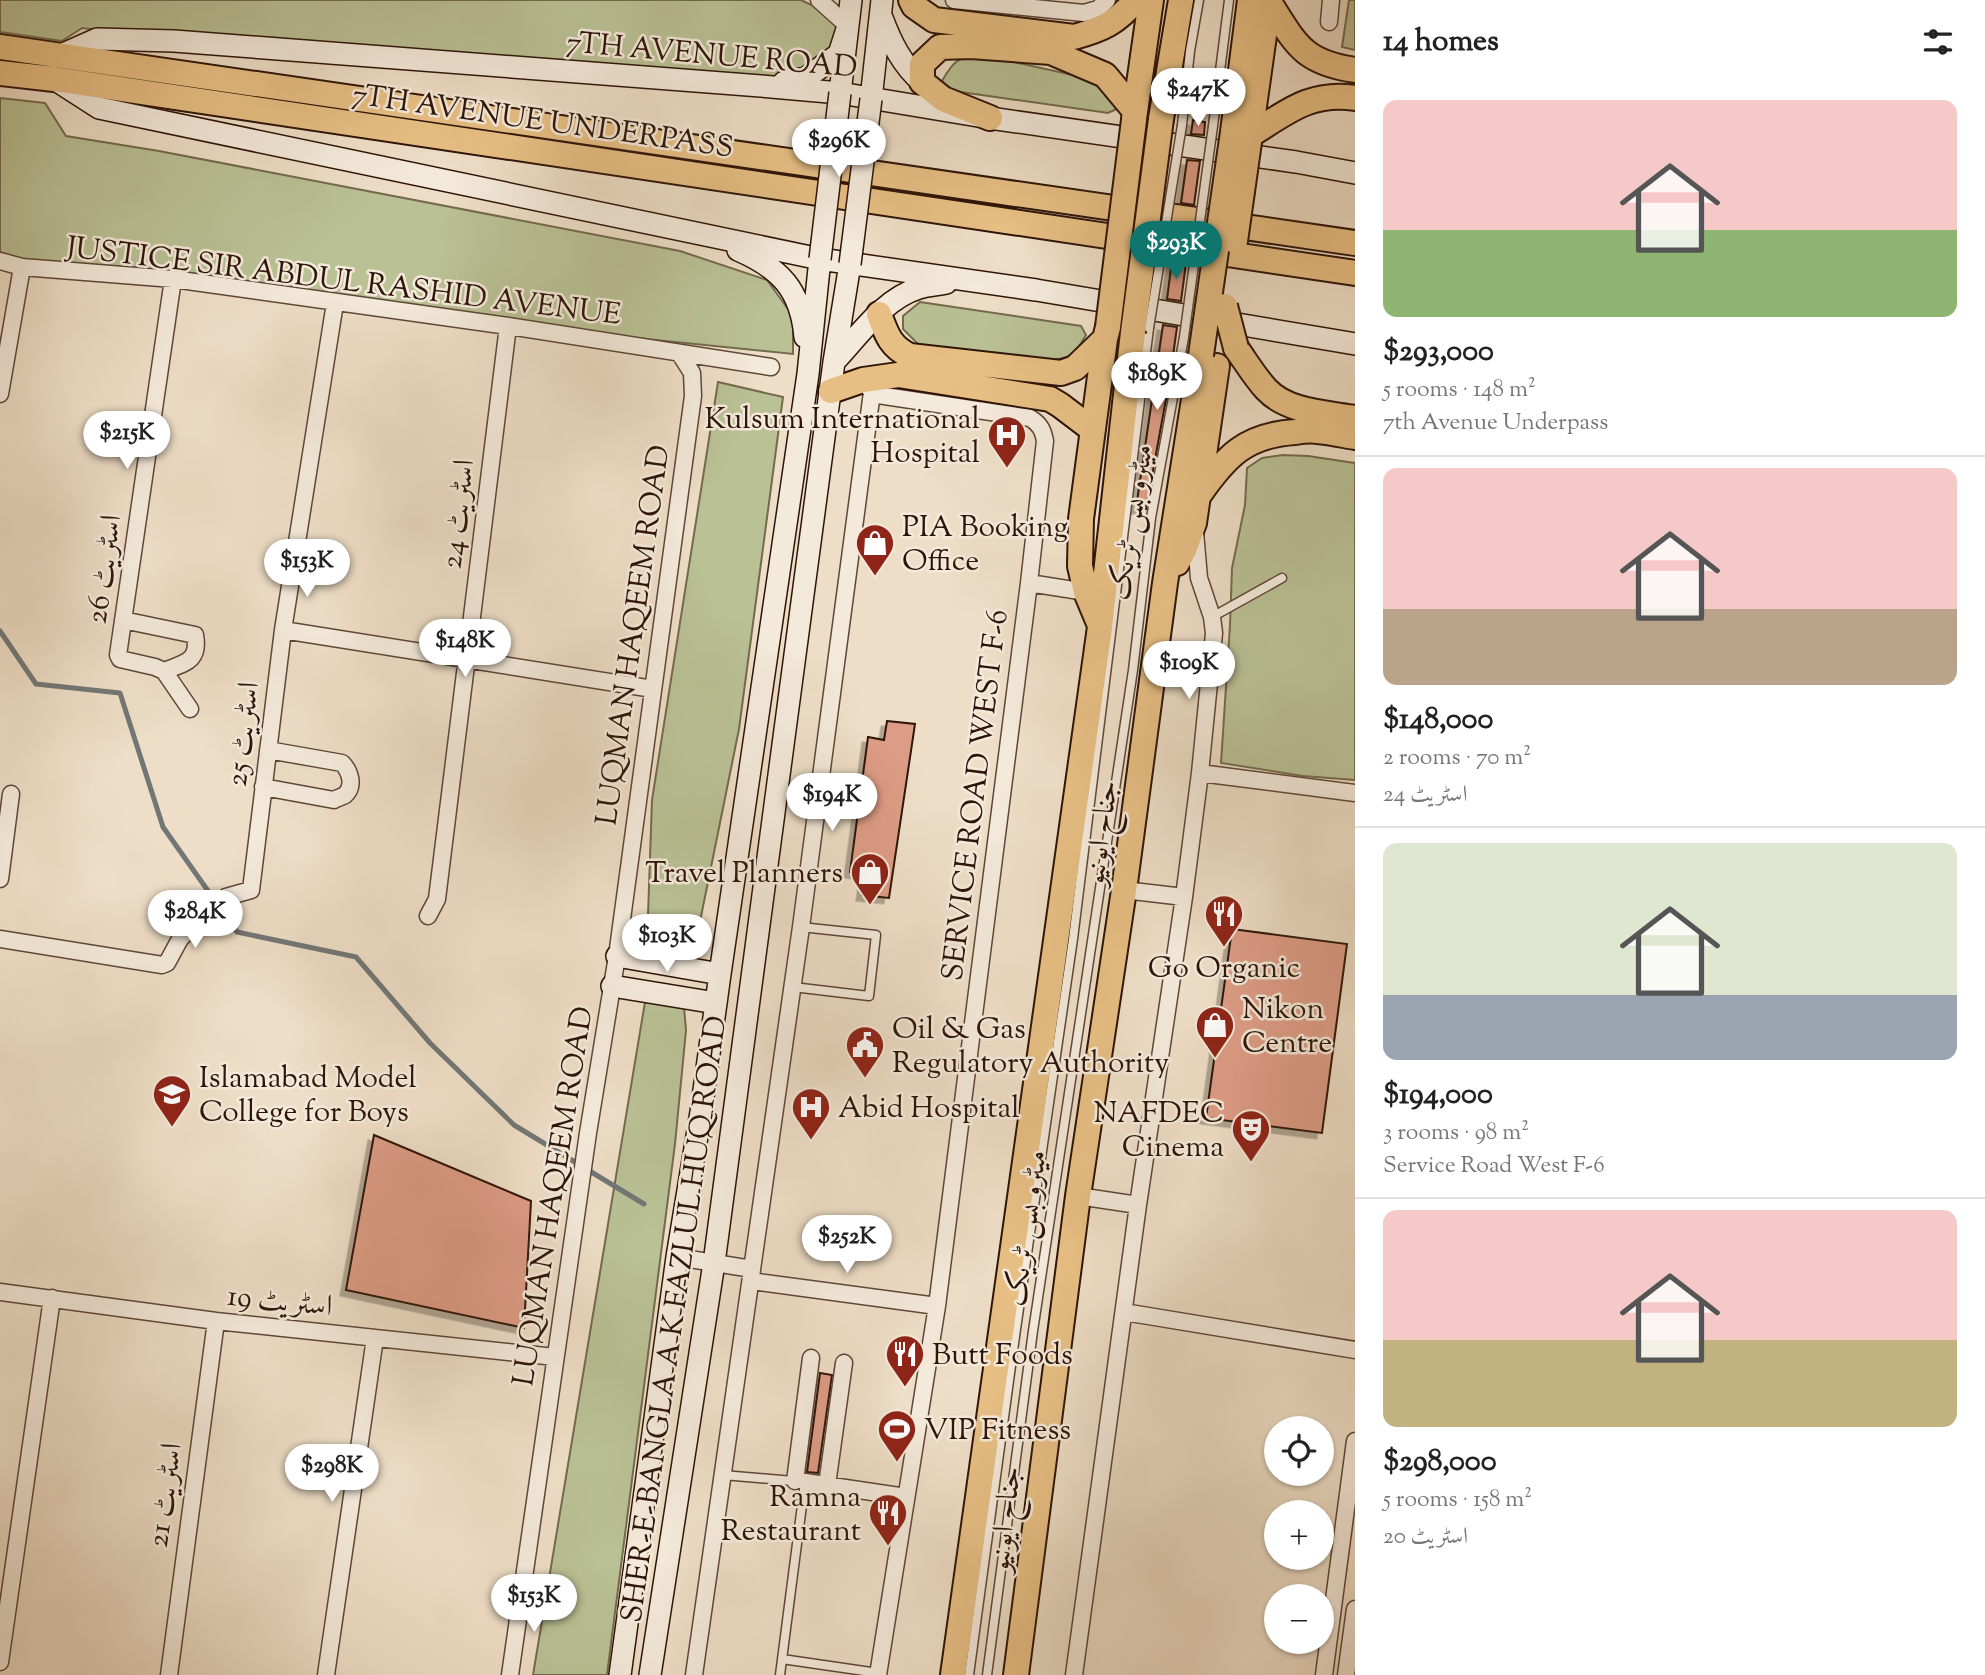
<!DOCTYPE html>
<meta charset="utf-8">
<style>
:root{--surface:#fff;--page:#f6f6f6;--text:#222;--muted:#767676;--line:#e0e0e0;--accent:#0f766e}
body{margin:0;font-family:"Sorts Mill Goudy",Amiri,serif;background:var(--page);color:var(--text);height:100vh;display:flex;flex-direction:column;font-size:26px;white-space:nowrap}
*{box-sizing:border-box;margin:0}
p{font-size:23px;color:var(--muted)}
.icon{flex:none;width:38px;height:38px;fill:none;stroke:currentColor;stroke-width:2;stroke-linecap:round;stroke-linejoin:round}
.map{position:relative;flex:1;overflow:hidden}
.drawer{display:flex;flex-direction:column;background:var(--surface);width:630px}
.drawer>*{flex:none}
.buttons{position:absolute;left:1264px;top:1416px;display:grid;gap:14px}
.buttons a{display:grid;place-items:center;width:70px;height:70px;border-radius:50%;background:var(--surface);box-shadow:0 2px 5px #0004;font-size:35px}
.price{position:absolute;translate:-50% -60px;padding:0 16px;border-radius:24px;background:#fff;color:#222;font-size:23px;line-height:46px;filter:drop-shadow(0 2px 4px #0008)}
.price::after{content:'';position:absolute;left:50%;top:42px;width:21px;height:16px;margin-left:-10px;background:inherit;clip-path:polygon(0 0,100% 0,50% 100%)}
.price.on{background:var(--accent);color:#fff}
ul{padding:0;list-style:none}
li{display:grid;align-content:center;gap:14px;height:371px;padding:0 28px}
li+li{border-top:2px solid var(--line)}
li span{display:grid;place-items:center;height:217px;border-radius:14px;color:#555}
li>.icon{margin-inline-start:auto}
span .icon{width:126px;height:126px;fill:#fffc;stroke-width:1}
li b{font-size:30px}
h2{display:flex;justify-content:space-between;align-items:center;height:84px;padding:0 28px;font-size:30px}
main{display:flex;flex:1;min-height:0}
.map>svg:first-child{display:block}
</style>
<main>
<div class="map">
<svg width="1355" height="1675" viewBox="0 0 1355 1675">
<defs>
<filter id="shadow"><feDropShadow dx="-5.5" dy="5.5" stdDeviation="0" flood-color="#0004"/></filter>
</defs>
<rect width="100%" height="100%" fill="#eedec7"/>
<filter id="stains"><feTurbulence type="fractalNoise" baseFrequency=".00286" numOctaves="4"/><feColorMatrix values="0 0 0 0 .2 0 0 0 0 .09 0 0 0 0 .02 0 0 0 .5 -.17"/></filter>
<radialGradient id="worn" r=".72"><stop offset=".6" stop-color="#630" stop-opacity="0"/><stop offset="1" stop-color="#630" stop-opacity=".3"/></radialGradient>
<path fill="#b9c195" stroke="#746a4e" stroke-width="2" d="M 0,0 L 801,0 L 820,9 L 842,27 L 834,50 L 806,78 L 773,79 L 224,45 L 82,28 L 62,41 L 0,32 Z
M 1349,0 L 1355,0 L 1355,50 L 1342,47 Z
M 982,55 L 1100,81 L 1119,108 L 1108,113 L 947,90 L 942,81 C 954,60 958,57 982,55 Z
M 0,98 L 45,103 L 66,136 L 159,151 L 680,251 L 767,280 L 793,316 L 793,354 L 469,321 L 0,259 Z
M 920,302 L 1081,326 L 1086,335 C 1074,356 1070,359 1046,360 L 920,346 L 903,329 L 903,316 Z
M 718,382 L 783,397 L 739,729 L 693,956 L 647,944 L 652,800 Z
M 1283,455 L 1308,456 L 1355,463 L 1355,780 L 1303,776 L 1221,763 L 1230,625 L 1232,568 L 1245,505 L 1247,468 L 1262,458 Z
M 645,1002 L 684,1007 L 686,1030 L 675,1144 L 607,1675 L 533,1675 Z"/>
<g fill="none" stroke-linecap="round" stroke-linejoin="round">
<path stroke="#727776" stroke-width="5" d="M 0,631 L 36,684 L 120,693 L 163,827 L 237,932 L 356,957 L 430,1043 L 514,1125 L 644,1204"/>
</g>
<path fill="#dd9c85" stroke="#2e1408" stroke-width="2" filter="url(#shadow)" d="M 1193,120 L 1205,122 L 1204,135 L 1191,134 Z
M 1187,160 L 1200,161 L 1194,205 L 1181,203 Z
M 1172,261 L 1186,263 L 1181,301 L 1167,299 Z
M 1163,325 L 1177,327 L 1170,377 L 1146,509 L 1136,508 Z
M 887,721 L 915,724 L 889,898 L 862,895 L 865,874 L 850,872 L 868,737 L 884,740 Z
M 1232,929 L 1347,944 L 1322,1133 L 1206,1118 Z
M 374,1135 L 531,1201 L 524,1328 L 346,1290 Z
M 820,1373 L 832,1375 L 818,1473 L 807,1472 Z"/>
<g fill="none" stroke-linecap="round" stroke-linejoin="round">
<g stroke="#5e4638" stroke-width="11">
<path id="lane" d="M 1182,125 L 1190,51 L 1199,0
M 1213,126 L 1229,0
M 1212,617 L 1282,578
M 793,987 L 869,996 L 876,935 L 801,927
M 723,1475 L 805,1482 L 780,1675
M 782,1659 L 878,1673
M 969,1675 L 1016,1329 L 1073,939 L 1149,328
M 987,1675 L 1033,1331 L 1133,670 L 1151,518 L 1184,337"/>
</g>
<g stroke="#5e4638" stroke-width="19">
<path id="street" d="M 819,0 L 848,26
M 954,0 L 1084,13 L 1098,9 L 1107,0
M 1329,22 L 1331,0
M 0,261 L 22,267 L 173,279 L 508,326 L 771,367
M 173,279 L 118,655 L 120,659 L 155,667 L 164,671 L 190,709
M 863,380 L 872,392 L 878,395 L 1030,418 C 1040,424 1043,430 1045,441 L 1029,583 L 937,1306 L 878,1675
M 0,394 L 22,267
M 1029,583 L 1086,592
M 123,620 L 195,635 C 200,662 184,663 164,671
M 283,630 L 653,689
M 1200,773 L 1355,793
M 263,787 L 334,800 C 335,799 344,796 345,795 C 355,786 350,771 342,763 L 268,750
M 0,879 L 11,794
M 1124,890 L 1184,897
M 428,916 L 437,899 L 508,326
M 0,939 L 162,965 L 167,963 L 180,939 L 198,920 L 226,897 L 251,890 L 283,630 L 335,303
M 1078,1196 L 1138,1205
M 677,1257 L 752,1269
M 751,1281 L 937,1306
M 0,1292 L 216,1321 L 555,1357
M 1124,1312 L 1355,1350
M 795,1481 L 811,1358
M 805,1482 L 906,1497
M 827,1485 L 844,1363
M 0,1662 L 52,1298
M 169,1675 L 216,1321
M 326,1675 L 375,1338
M 510,1675 L 588,1133 L 617,956 L 693,396 L 692,373 L 680,354
M 694,1675 L 801,927 L 872,392
M 1074,1675 L 1138,1205 L 1184,897 L 1200,773 L 1214,633 L 1212,617 L 1199,578 L 1195,532
M 1324,1675 L 1355,1441
M 1346,1675 L 1355,1609"/>
</g>
<g stroke="#2e1408" stroke-width="24">
<path id="secondary" d="M 882,18 C 891,42 902,65 922,82
M 61,55 L 97,39 L 174,41 L 761,86 L 840,93 L 990,118 L 1296,162 L 1355,173
M 57,81 L 99,108 L 820,259 L 1036,290 L 1355,344
M 784,82 L 806,78 L 839,54 L 848,26
M 840,93 L 851,0
M 871,99 L 882,0
M 738,250 C 780,268 801,290 805,337
M 834,362 C 859,336 883,299 919,288 C 927,285 937,285 946,283
M 617,956 L 720,974
M 612,986 L 716,1003
M 620,1675 L 677,1257 L 701,1112 L 720,974 L 808,374 L 820,259
M 650,1675 L 714,1263 L 834,362 L 850,264"/>
</g>
<g stroke="#2e1408" stroke-width="28">
<path id="primary" d="M 911,0 L 914,6 L 934,20 L 1074,37 C 1103,29 1116,23 1136,0
M 1269,2 C 1296,44 1302,62 1355,70
M 0,47 L 1355,243
M 0,73 L 54,79 L 1355,273
M 990,118 L 943,99 L 922,82 L 922,64 L 940,47 L 971,46 L 1051,52 L 1105,75 L 1135,111
M 1134,119 L 1151,0
M 1161,119 L 1181,0
M 1233,132 L 1250,0
M 1250,135 C 1286,113 1310,91 1355,98
M 1249,142 L 1269,0
M 879,314 C 886,333 890,347 910,356 L 1061,373 L 1075,368 L 1105,339
M 1236,348 C 1246,362 1255,377 1266,389 C 1287,412 1326,413 1355,418
M 831,391 L 863,380 L 898,375 L 1050,399 L 1060,405 L 1093,430
M 1199,495 C 1226,456 1246,435 1295,432 C 1302,431 1310,430 1317,431 C 1330,432 1343,435 1355,437
M 1177,563 L 1184,550 L 1194,523 L 1217,366
M 1099,623 L 1086,592 L 1080,566 L 1081,519 L 1105,339 L 1108,327
M 953,1675 L 1100,627 L 1133,332
M 1016,1675 L 1078,1196 L 1124,890 L 1165,583 L 1201,355"/>
</g>
<use href="#lane" stroke="#f4eadb" stroke-width="8"/>
<use href="#street" stroke="#f4eadb" stroke-width="16"/>
<use href="#secondary" stroke="#f4eadb" stroke-width="21"/>
<use href="#primary" stroke="#e7bf84" stroke-width="24"/>
<g stroke="#5e4638" stroke-width="11" stroke-linecap="butt">
<path id="lane-bridge" d="M 1149,328 L 1182,125
M 1184,337 L 1213,126"/>
</g>
<g stroke="#2e1408" stroke-width="24" stroke-linecap="butt">
<path id="secondary-bridge" d="M 820,259 L 840,93
M 850,264 L 871,99"/>
</g>
<g stroke="#2e1408" stroke-width="28" stroke-linecap="butt">
<path id="primary-bridge" d="M 1235,241 L 1249,142
M 1225,306 L 1236,348
M 1108,327 L 1134,120
M 1133,332 L 1161,119
M 1201,355 L 1233,132"/>
</g>
<use href="#lane-bridge" stroke="#f4eadb" stroke-width="8"/>
<use href="#secondary-bridge" stroke="#f4eadb" stroke-width="21"/>
<use href="#primary-bridge" stroke="#e7bf84" stroke-width="24"/>
</g>
<defs>
<g id="hospital-pin" transform="scale(2.0125)"><path d="M0 17L-7.5 6A9.5 9.5 0 1 1 7.5 6Z" fill="#8f2418" stroke="#f4eadb"/><path d="M-5-5h3v3.5h4V-5h3V5h-3V1.5h-4V5h-3Z" fill="#fff"/></g>
<g id="shop-pin" transform="scale(2.0125)"><path d="M0 17L-7.5 6A9.5 9.5 0 1 1 7.5 6Z" fill="#8f2418" stroke="#f4eadb"/><path d="M-5-2.5h2.3a2.7 3.5 0 0 1 5.4 0H5L5.5 6h-11ZM-1.5-2.5h3a1.5 2.3 0 0 0-3 0Z" fill="#fff"/></g>
<g id="restaurant-pin" transform="scale(2.0125)"><path d="M0 17L-7.5 6A9.5 9.5 0 1 1 7.5 6Z" fill="#8f2418" stroke="#f4eadb"/><path d="M-5-6h1v4h1v-4h1v4h1v-4h1v5L-1.5 .5V6h-2V.5L-5-1ZM5-6V6H3V1.5H1.5Q1.5-4 5-6Z" fill="#fff"/></g>
<g id="civic-pin" transform="scale(2.0125)"><path d="M0 17L-7.5 6A9.5 9.5 0 1 1 7.5 6Z" fill="#8f2418" stroke="#f4eadb"/><path d="M-.6-6.5H3V-4.5H.6V-3L4-1V1h2V6H-6V1h2V-1L-.6-3ZM-1.2 2.5V6h2.4V2.5Z" fill="#fff"/></g>
<g id="school-pin" transform="scale(2.0125)"><path d="M0 17L-7.5 6A9.5 9.5 0 1 1 7.5 6Z" fill="#8f2418" stroke="#f4eadb"/><path d="M0-5L7-2L0 1L-7-2ZM-4 1L0 2.5L4 1V4Q0 6-4 4Z" fill="#fff"/></g>
<g id="theatre-pin" transform="scale(2.0125)"><path d="M0 17L-7.5 6A9.5 9.5 0 1 1 7.5 6Z" fill="#8f2418" stroke="#f4eadb"/><path d="M-5-5.5Q0-4 5-5.5V0Q5 5 0 6Q-5 5-5 0ZM-3.3-2.5H-1v1.5H-3.3ZM1-2.5H3.3v1.5H1ZM-2.8 1Q0 5.5 2.8 1Z" fill="#fff"/></g>
<g id="stadium-pin" transform="scale(2.0125)"><path d="M0 17L-7.5 6A9.5 9.5 0 1 1 7.5 6Z" fill="#8f2418" stroke="#f4eadb"/><path d="M0-5a6.5 5 0 1 0 0 10a6.5 5 0 1 0 0-10ZM-3.5-1.8h7v3.6h-7Z" fill="#fff"/></g>
</defs>
<g fill-rule="evenodd">
<use href="#hospital-pin" x="1007" y="435"/>
<use href="#shop-pin" x="875" y="543"/>
<use href="#shop-pin" x="870" y="872"/>
<use href="#restaurant-pin" x="1224" y="914"/>
<use href="#shop-pin" x="1215" y="1025"/>
<use href="#civic-pin" x="865" y="1045"/>
<use href="#school-pin" x="172" y="1094"/>
<use href="#hospital-pin" x="811" y="1107"/>
<use href="#theatre-pin" x="1251" y="1129"/>
<use href="#restaurant-pin" x="905" y="1354"/>
<use href="#stadium-pin" x="897" y="1429"/>
<use href="#restaurant-pin" x="888" y="1513"/>
</g>
<g text-anchor="middle" stroke-width="5" stroke-linejoin="round" paint-order="stroke">
<g font-size="30" fill="#2e1408" stroke="#f4eadb">
<text transform="translate(712 54) rotate(5)" y="10">7TH AVENUE ROAD</text>
<text transform="translate(543 120) rotate(8)" y="10">7TH AVENUE UNDERPASS</text>
<text transform="translate(344 280) rotate(7)" y="10">JUSTICE SIR ABDUL RASHID AVENUE</text>
<text transform="translate(457 514) rotate(-83)" y="10">اسٹریٹ 24</text>
<text transform="translate(1130 522) rotate(-81)" y="10">میٹرو بس ٹریک</text>
<text transform="translate(103 569) rotate(-82)" y="10">اسٹریٹ 26</text>
<text transform="translate(632 635) rotate(-82)" y="10">LUQMAN HAQEEM ROAD</text>
<text transform="translate(242 734) rotate(-83)" y="10">اسٹریٹ 25</text>
<text transform="translate(974 795) rotate(-83)" y="10">SERVICE ROAD WEST F-6</text>
<text transform="translate(1100 833) rotate(-82)" y="10">جناح ایونیو</text>
<text transform="translate(552 1196) rotate(-81)" y="10">LUQMAN HAQEEM ROAD</text>
<text transform="translate(1025 1228) rotate(-82)" y="10">میٹرو بس ٹریک</text>
<text transform="translate(280 1300) rotate(6)" y="10">اسٹریٹ 19</text>
<text transform="translate(673 1319) rotate(-82)" y="10">SHER-E-BANGLA A K FAZLUL HUQ ROAD</text>
<text transform="translate(164 1495) rotate(-82)" y="10">اسٹریٹ 21</text>
<text transform="translate(1004 1519) rotate(-83)" y="10">جناح ایونیو</text>
</g>
<g font-size="30" fill="#2e1408" stroke="#f4eadb" text-anchor="start">
<text x="980" y="428" text-anchor="end">Kulsum International<tspan x="980" dy="34">Hospital</tspan></text>
<text x="902" y="536">PIA Booking<tspan x="902" dy="34">Office</tspan></text>
<text x="843" y="882" text-anchor="end">Travel Planners</text>
<text x="1224" y="977" text-anchor="middle">Go Organic</text>
<text x="1242" y="1018">Nikon<tspan x="1242" dy="34">Centre</tspan></text>
<text x="892" y="1038">Oil &amp; Gas<tspan x="892" dy="34">Regulatory Authority</tspan></text>
<text x="199" y="1087">Islamabad Model<tspan x="199" dy="34">College for Boys</tspan></text>
<text x="838" y="1117">Abid Hospital</text>
<text x="1224" y="1122" text-anchor="end">NAFDEC<tspan x="1224" dy="34">Cinema</tspan></text>
<text x="932" y="1364">Butt Foods</text>
<text x="924" y="1439">VIP Fitness</text>
<text x="861" y="1506" text-anchor="end">Ramna<tspan x="861" dy="34">Restaurant</tspan></text>
</g>
</g>
<rect width="100%" height="100%" filter="url(#stains)"/>
<rect width="100%" height="100%" fill="url(#worn)"/>
</svg>
<div class="buttons">
<a><svg class="icon" aria-label="locate" viewBox="0 0 24 24"><circle cx="12" cy="12" r="6"/><path d="M12 2v4M12 18v4M2 12h4M18 12h4"/></svg></a>
<a>+</a>
<a>−</a>
</div>
<b class="price" style="left:1198px;top:128px">$247K</b>
<b class="price" style="left:839px;top:179px">$296K</b>
<b class="price on" style="left:1176px;top:281px">$293K</b>
<b class="price" style="left:1157px;top:412px">$189K</b>
<b class="price" style="left:127px;top:471px">$215K</b>
<b class="price" style="left:307px;top:599px">$153K</b>
<b class="price" style="left:465px;top:679px">$148K</b>
<b class="price" style="left:1189px;top:701px">$109K</b>
<b class="price" style="left:832px;top:833px">$194K</b>
<b class="price" style="left:195px;top:950px">$284K</b>
<b class="price" style="left:667px;top:974px">$103K</b>
<b class="price" style="left:847px;top:1275px">$252K</b>
<b class="price" style="left:332px;top:1504px">$298K</b>
<b class="price" style="left:534px;top:1634px">$153K</b>
</div>
<section class="drawer">
<h2>14 homes<svg class="icon" aria-label="filters" viewBox="0 0 24 24"><path d="M4 7h16M4 17h16"/><circle cx="9" cy="7" r="2"/><circle cx="15" cy="17" r="2"/></svg></h2>
<ul>
<li><span style="background:linear-gradient(#f6c9c9 60%,#8fb573 0)"><svg class="icon" aria-label="home" viewBox="0 0 24 24"><path d="M3 11l9-7 9 7M6 9v11h12V9"/></svg></span><div><b>$293,000</b><p>5 rooms · 148 m²</p><p>7th Avenue Underpass</p></div></li>
<li><span style="background:linear-gradient(#f6c9c9 65%,#b9a48a 0)"><svg class="icon" aria-label="home" viewBox="0 0 24 24"><path d="M3 11l9-7 9 7M6 9v11h12V9"/></svg></span><div><b>$148,000</b><p>2 rooms · 70 m²</p><p>اسٹریٹ 24</p></div></li>
<li><span style="background:linear-gradient(#dfe7d0 70%,#9aa5b1 0)"><svg class="icon" aria-label="home" viewBox="0 0 24 24"><path d="M3 11l9-7 9 7M6 9v11h12V9"/></svg></span><div><b>$194,000</b><p>3 rooms · 98 m²</p><p>Service Road West F-6</p></div></li>
<li><span style="background:linear-gradient(#f6c9c9 60%,#c2b280 0)"><svg class="icon" aria-label="home" viewBox="0 0 24 24"><path d="M3 11l9-7 9 7M6 9v11h12V9"/></svg></span><div><b>$298,000</b><p>5 rooms · 158 m²</p><p>اسٹریٹ 20</p></div></li>
</ul>
</section>
</main>
